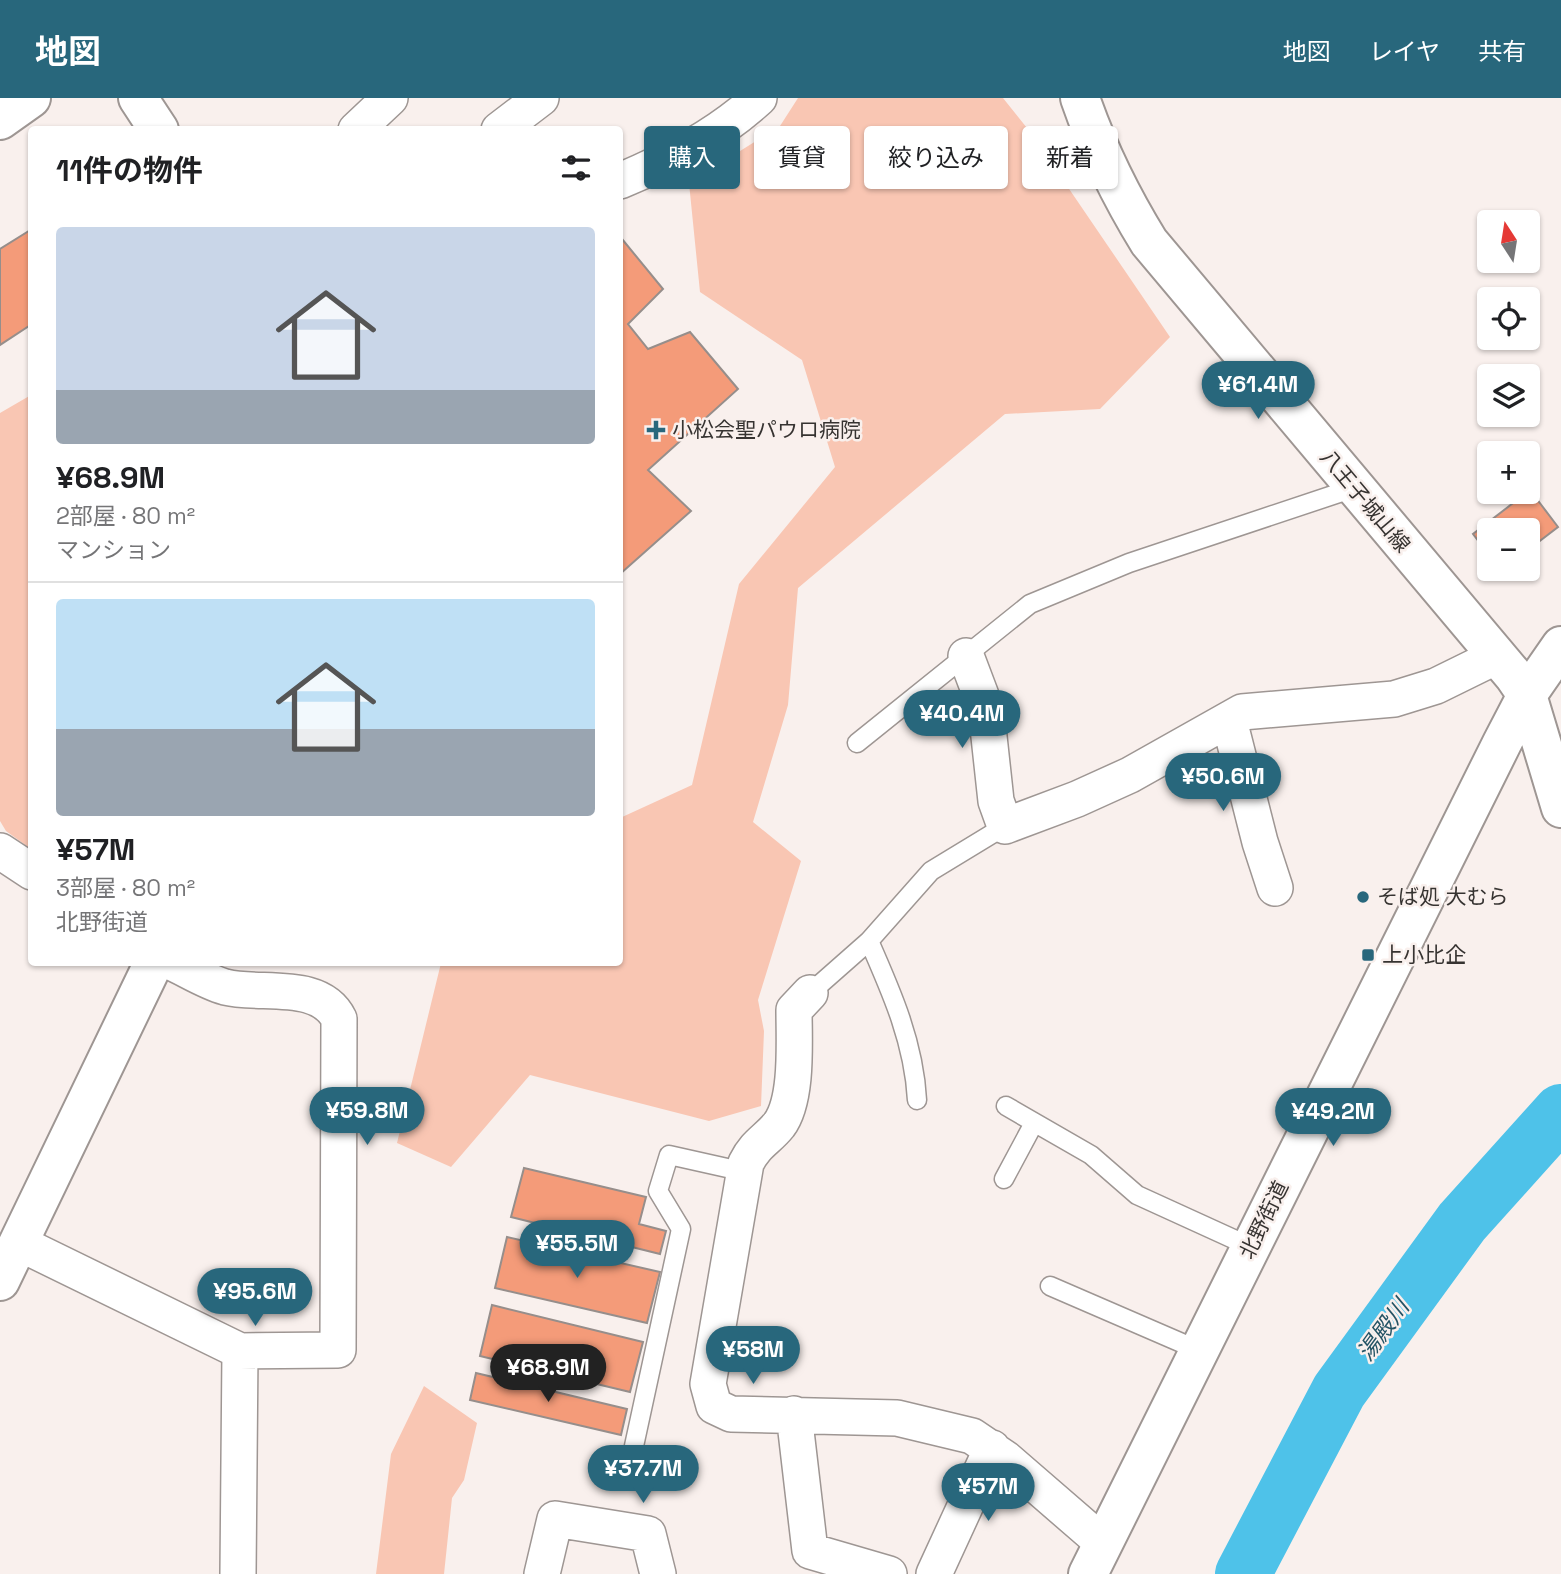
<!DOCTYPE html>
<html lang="ja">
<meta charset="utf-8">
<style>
:root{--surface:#fff;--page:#f2f2f2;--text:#202124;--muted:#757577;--line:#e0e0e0;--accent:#28677c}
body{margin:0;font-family:"Space Grotesk","Noto Sans JP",sans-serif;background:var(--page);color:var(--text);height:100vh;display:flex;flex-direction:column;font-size:26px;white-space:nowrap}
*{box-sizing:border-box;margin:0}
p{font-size:23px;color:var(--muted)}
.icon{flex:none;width:38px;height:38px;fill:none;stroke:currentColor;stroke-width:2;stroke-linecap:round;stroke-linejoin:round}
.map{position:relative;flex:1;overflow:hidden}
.side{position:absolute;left:28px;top:28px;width:595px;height:840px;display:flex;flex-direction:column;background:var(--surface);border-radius:7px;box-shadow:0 2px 5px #0004}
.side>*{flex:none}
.hud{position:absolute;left:644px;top:28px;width:665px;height:63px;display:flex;gap:14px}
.needle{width:46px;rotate:348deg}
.buttons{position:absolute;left:1477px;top:112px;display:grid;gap:14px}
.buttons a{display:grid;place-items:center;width:63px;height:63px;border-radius:7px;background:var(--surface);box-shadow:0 2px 5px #0004;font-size:35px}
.price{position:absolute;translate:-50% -60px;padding:0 16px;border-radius:24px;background:var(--accent);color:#fff;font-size:23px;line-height:46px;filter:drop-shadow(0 2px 4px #0008)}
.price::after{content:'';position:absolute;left:50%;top:42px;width:21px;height:16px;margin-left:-10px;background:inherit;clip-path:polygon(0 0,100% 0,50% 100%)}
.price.on{background:#222;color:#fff}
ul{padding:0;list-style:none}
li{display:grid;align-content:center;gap:14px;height:371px;padding:0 28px}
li+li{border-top:2px solid var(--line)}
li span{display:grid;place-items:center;height:217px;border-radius:7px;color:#555}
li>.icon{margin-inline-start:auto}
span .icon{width:126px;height:126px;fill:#fffc;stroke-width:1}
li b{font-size:30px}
h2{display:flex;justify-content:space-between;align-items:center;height:84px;padding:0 28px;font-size:30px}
.tag{padding:0 24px;border-radius:7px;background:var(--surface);box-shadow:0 2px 5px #0004;font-size:24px;line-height:63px}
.tag.on{background:var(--accent);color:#fff}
header{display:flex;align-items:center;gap:42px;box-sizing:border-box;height:98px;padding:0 35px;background:var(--accent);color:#fff}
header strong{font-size:33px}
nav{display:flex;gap:38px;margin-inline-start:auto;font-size:24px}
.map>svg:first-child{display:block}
</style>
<header>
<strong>地図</strong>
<nav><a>地図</a><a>レイヤ</a><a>共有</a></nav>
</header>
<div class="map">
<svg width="1561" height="1476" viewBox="0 0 1561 1476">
<rect width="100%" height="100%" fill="#f9f0ed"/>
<path fill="#f9c6b3" d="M 798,0 L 1003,0 L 1031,35 L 1170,239 L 1100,311 L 1005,316 L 798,490 L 788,607 L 753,724 L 801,763 L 758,902 L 764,933 L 761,1008 L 709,1023 L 530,977 L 451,1069 L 397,1045 L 441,865 L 620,864 L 620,720 L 692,687 L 739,486 L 835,369 L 802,262 L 700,194 L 689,85 L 780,28 Z
M 31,297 L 31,296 L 31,751 L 6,733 L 0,723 L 0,315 Z
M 424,1288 L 477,1325 L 464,1382 L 452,1400 L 444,1476 L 376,1476 L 391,1356 Z"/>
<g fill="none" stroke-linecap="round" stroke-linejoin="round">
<path stroke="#4ec2e9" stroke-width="56" d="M 1243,1476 L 1339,1293 L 1462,1124 L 1561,1014"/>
</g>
<path fill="#f49b79" stroke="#968e8b" stroke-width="2" d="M 32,131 L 32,226 L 0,247 L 0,151 Z
M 622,141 L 663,191 L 628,226 L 648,251 L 690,234 L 738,291 L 648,372 L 691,413 L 620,476 Z
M 1530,392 L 1558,429 L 1528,452 L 1528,432 L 1489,432 L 1489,457 L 1473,436 Z
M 524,1070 L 646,1099 L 639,1126 L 666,1133 L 660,1156 L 511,1119 Z
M 507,1139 L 660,1174 L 647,1225 L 495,1190 Z
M 492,1207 L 643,1244 L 630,1294 L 480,1258 Z
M 476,1275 L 627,1311 L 621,1337 L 470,1302 Z"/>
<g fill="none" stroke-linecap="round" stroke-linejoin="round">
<g stroke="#9e9693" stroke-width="21">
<path id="lane" d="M 857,645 L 1030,506 L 1129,465 L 1354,390
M 869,843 C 892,895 914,945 917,1002
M 810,895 L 869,843 L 931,773 L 1005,728
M 1006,1008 L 1091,1057 L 1137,1097 L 1251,1149
M 1004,1081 L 1034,1025
M 1050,1188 L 1198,1252
M 634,1348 L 681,1131 L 658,1093 L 669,1057 L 745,1074"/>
</g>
<g stroke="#9e9693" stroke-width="38">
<path id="street" d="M 356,32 L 390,0
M 499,32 L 541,0
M 620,83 C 672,61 717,38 759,0
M 966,558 L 986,611 L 996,703 L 1005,728 L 1077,701 L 1130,677 L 1242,614 L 1394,601 L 1436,588 L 1495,559
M 1229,622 L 1260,744 L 1275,790
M 0,753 L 32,774
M 171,864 C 188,872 207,884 225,889 C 261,898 320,882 339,921 L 338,1252 L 240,1253
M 810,895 L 794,912 C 794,943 798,1002 779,1027 C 767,1042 756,1045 746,1065 L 708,1286 L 714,1308 L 731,1316 L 897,1320 L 972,1338 L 1006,1361 L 1103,1445
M 19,1145 L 240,1253 L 238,1476
M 794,1316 L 810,1453 L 889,1476
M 542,1476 L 555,1421 L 648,1436 L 658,1476
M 934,1476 L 992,1350"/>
</g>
<g stroke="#9e9693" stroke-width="42">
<path id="secondary" d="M 138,0 L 159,32
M 1080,0 C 1098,52 1120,97 1149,144 L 1514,578 L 1527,597 L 1561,710
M 0,22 L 31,0
M 0,1183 L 154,864
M 1088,1476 L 1502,645 L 1527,597 L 1561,548"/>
</g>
<use href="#lane" stroke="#fff" stroke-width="18"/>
<use href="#street" stroke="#fff" stroke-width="35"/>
<use href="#secondary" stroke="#fff" stroke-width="38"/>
</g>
<g fill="#28677c" stroke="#f9f0ed" stroke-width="2.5">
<path d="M652.5 321.5h7v7h7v7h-7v7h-7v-7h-7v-7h7z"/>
<circle cx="1363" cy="799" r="7"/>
<rect x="1361" y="850" width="14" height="14" rx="3.5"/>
</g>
<g text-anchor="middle" stroke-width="5" stroke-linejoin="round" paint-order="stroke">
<g font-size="21" fill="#363331" stroke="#f9f0ed" text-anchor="start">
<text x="672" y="339">小松会聖パウロ病院</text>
<text x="1377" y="806">そば処 大むら</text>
<text x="1382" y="864">上小比企</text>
</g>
<g font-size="21" fill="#363331" stroke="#f9f0ed">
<text transform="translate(1365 403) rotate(50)" y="7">八王子城山線</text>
<text transform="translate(1264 1122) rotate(-64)" y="7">北野街道</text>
</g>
<g font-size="23" font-style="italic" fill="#245465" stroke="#f9f0ed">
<text transform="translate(1383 1232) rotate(-54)" y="8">湯殿川</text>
</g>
</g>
</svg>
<div class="buttons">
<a><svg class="needle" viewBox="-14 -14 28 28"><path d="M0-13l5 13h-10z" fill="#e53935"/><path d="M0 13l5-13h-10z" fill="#757577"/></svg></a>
<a><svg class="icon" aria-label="locate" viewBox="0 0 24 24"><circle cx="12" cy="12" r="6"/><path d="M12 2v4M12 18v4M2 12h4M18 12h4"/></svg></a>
<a><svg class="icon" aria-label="layers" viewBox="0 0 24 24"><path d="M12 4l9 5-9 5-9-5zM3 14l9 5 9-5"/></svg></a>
<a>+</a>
<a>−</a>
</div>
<b class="price" style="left:1258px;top:323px">¥61.4M</b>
<b class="price" style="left:962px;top:652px">¥40.4M</b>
<b class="price" style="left:1223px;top:715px">¥50.6M</b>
<b class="price" style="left:367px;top:1049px">¥59.8M</b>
<b class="price" style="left:1333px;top:1050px">¥49.2M</b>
<b class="price" style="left:577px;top:1182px">¥55.5M</b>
<b class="price" style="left:255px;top:1230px">¥95.6M</b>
<b class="price" style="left:753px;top:1288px">¥58M</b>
<b class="price on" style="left:548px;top:1306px">¥68.9M</b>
<b class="price" style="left:643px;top:1407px">¥37.7M</b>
<b class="price" style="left:988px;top:1425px">¥57M</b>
<div class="hud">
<a class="tag on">購入</a>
<a class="tag">賃貸</a>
<a class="tag">絞り込み</a>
<a class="tag">新着</a>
</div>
<section class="side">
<h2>11件の物件<svg class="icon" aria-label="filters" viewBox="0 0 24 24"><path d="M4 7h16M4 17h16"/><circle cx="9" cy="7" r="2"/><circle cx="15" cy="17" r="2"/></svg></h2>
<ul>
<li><span style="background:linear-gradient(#c9d6e8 75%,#9aa5b1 0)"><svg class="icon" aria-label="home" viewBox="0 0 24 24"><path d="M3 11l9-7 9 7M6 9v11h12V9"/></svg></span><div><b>¥68.9M</b><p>2部屋 · 80 m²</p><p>マンション</p></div></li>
<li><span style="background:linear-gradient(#bfe0f5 60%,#9aa5b1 0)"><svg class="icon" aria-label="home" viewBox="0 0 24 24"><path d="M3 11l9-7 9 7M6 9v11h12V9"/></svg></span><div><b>¥57M</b><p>3部屋 · 80 m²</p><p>北野街道</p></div></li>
</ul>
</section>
</div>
